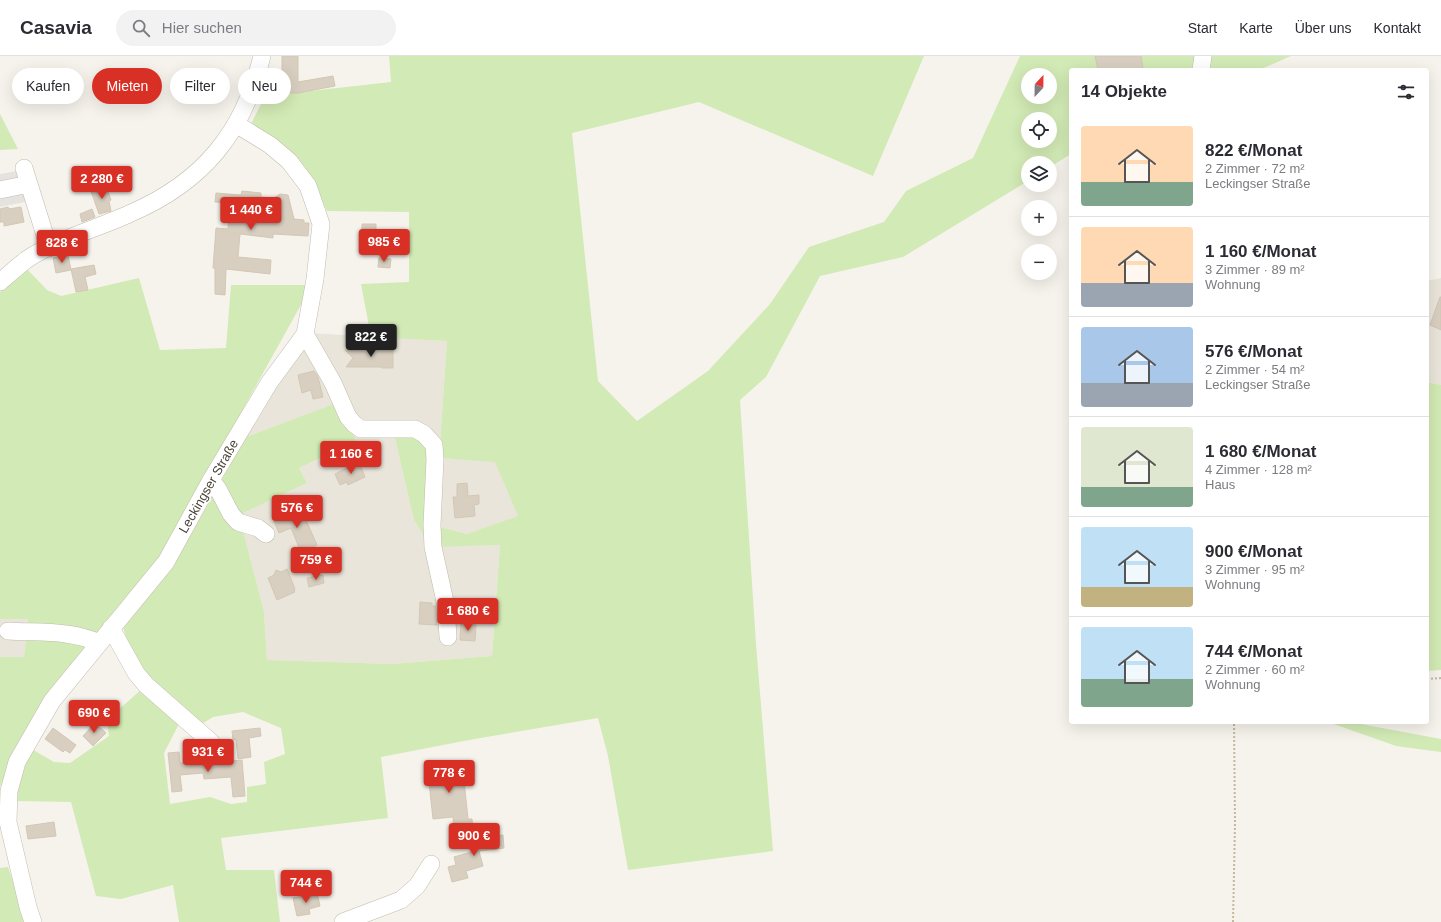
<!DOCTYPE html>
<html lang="de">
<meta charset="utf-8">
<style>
:root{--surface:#fff;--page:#f2f2f3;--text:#2b2b33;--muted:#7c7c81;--line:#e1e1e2;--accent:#d93025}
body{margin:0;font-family:Helvetica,sans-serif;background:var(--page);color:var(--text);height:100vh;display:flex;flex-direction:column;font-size:15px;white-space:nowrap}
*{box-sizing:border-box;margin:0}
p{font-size:13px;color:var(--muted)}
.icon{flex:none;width:22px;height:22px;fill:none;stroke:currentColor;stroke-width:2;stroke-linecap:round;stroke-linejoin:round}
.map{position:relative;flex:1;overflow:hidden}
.drawer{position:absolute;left:1069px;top:12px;width:360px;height:656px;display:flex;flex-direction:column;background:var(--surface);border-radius:4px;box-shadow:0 4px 16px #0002}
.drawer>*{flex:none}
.banner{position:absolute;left:12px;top:12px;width:380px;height:36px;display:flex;gap:8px}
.needle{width:26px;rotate:22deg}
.buttons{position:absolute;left:1021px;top:12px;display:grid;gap:8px}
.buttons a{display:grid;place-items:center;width:36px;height:36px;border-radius:50%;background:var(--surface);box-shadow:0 4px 16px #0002;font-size:20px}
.price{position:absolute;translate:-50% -34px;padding:0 9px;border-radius:4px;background:var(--accent);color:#fff;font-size:13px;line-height:26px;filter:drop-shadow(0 1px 2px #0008)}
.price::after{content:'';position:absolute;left:50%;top:24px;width:12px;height:9px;margin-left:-6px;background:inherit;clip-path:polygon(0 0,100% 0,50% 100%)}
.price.current{background:#222;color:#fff}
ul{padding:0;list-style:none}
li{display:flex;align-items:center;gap:12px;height:100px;padding:0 12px}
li+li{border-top:1px solid var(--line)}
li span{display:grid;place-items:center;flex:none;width:112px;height:80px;border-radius:4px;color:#555}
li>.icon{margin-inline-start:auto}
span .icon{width:48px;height:48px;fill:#fffc;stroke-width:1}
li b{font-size:17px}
h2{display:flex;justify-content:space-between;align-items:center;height:48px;padding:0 12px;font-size:17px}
.tag{padding:0 14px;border-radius:18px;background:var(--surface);box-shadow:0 4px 16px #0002;font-size:14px;line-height:36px}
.tag.current{background:var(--accent);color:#fff}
header{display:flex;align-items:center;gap:24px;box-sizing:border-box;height:56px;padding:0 20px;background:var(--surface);border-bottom:1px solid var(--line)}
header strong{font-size:19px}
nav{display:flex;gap:22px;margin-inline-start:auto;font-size:14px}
.search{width:280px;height:36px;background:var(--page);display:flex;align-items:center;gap:10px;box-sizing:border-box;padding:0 14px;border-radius:22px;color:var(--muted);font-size:15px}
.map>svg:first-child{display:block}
</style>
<header>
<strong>Casavia</strong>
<div class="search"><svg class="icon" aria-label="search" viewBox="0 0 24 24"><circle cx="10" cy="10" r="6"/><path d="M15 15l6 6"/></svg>Hier suchen</div>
<nav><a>Start</a><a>Karte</a><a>Über uns</a><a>Kontakt</a></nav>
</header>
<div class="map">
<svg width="1441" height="866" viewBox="0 0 1441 866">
<rect width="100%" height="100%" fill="#f6f3ec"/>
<path fill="#eae5da" d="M 1441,222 L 1441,329 L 1427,326 L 1427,225 Z
M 310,277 L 447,285 L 439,402 L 495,405 L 519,460 L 467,478 L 427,468 L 429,396 L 414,376 L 394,378 L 414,464 L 431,490 L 500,489 L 492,600 L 392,608 L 267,604 L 264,556 L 239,459 L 307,427 L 299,412 L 356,385 L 338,347 L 246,381 L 288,307 Z
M 28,562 L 24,601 L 0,601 L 0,563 Z"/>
<path fill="#d2eab5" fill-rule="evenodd" d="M 389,0 L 924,0 L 873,120 L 699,46 L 572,77 L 598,325 L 637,365 L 708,315 L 770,248 L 809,191 L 884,166 L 906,135 L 973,102 L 1020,0 L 1291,0 L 1259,14 L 1071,14 L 1071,98 L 1050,111 L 1050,107 L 1028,107 L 1028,125 L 903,201 L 820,220 L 766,321 L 740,344 L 756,588 L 773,795 L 628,814 L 608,700 L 598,662 L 469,684 L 381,701 L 388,762 L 221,782 L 226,814 L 274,814 L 280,866 L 179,866 L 173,829 L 121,843 L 96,840 L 71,746 L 15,745 L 30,692 L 54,706 L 70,707 L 109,680 L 107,664 L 143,632 L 181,664 L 164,697 L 170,748 L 210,741 L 231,748 L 247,746 L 247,731 L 266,728 L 264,706 L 285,698 L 281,672 L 243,656 L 213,661 L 200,669 L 135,610 L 123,571 L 172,512 L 246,381 L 339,346 L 356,385 L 299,412 L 307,427 L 239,459 L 264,556 L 267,604 L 392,608 L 492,600 L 500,489 L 431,491 L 414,464 L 394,378 L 414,376 L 429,396 L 428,468 L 467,478 L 518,460 L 495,406 L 439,402 L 447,285 L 371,281 L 361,228 L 409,226 L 409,156 L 327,155 L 312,122 L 251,68 L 265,40 L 391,26 ZM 1028,19 L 1050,19 L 1050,41 L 1028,41 ZM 1028,63 L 1050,63 L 1050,85 L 1028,85 Z
M 0,58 L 18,93 L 0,94 Z
M 27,213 L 47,234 L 61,240 L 139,222 L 160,294 L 226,292 L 231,229 L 312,229 L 160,502 L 50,636 L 19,685 L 0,731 L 0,601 L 24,601 L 28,563 L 0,563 L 0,236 Z
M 1427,326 L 1441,329 L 1441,614 L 1427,615 Z
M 1328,666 L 1360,666 L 1361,668 L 1441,683 L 1441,696 L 1396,690 Z
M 8,811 L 27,866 L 0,866 L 0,812 Z"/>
<path fill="#e5e3e0" d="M 22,114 L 30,145 L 0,151 L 0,118 Z"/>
<path fill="#d8cfc1" stroke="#d3c7b4" d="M 282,0 L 298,0 L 298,26 L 333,20 L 335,30 L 298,37 L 282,37 Z
M 1095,0 L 1141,0 L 1143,12 L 1137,14 L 1098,14 Z
M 106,130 L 111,144 L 109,145 L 111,155 L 99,158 L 91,135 Z
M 242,135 L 261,137 L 261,141 L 274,142 L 280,138 L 288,139 L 294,163 L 304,164 L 304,167 L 309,167 L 308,180 L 273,178 L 273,182 L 240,178 L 238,201 L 271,204 L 270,218 L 226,213 L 225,239 L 215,238 L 215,212 L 213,212 L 216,172 L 228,173 L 230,147 L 215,146 L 216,137 L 241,139 Z
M 8,151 L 9,153 L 21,151 L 24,166 L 4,170 L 4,166 L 0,166 L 0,153 Z
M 92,153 L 95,161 L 82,166 L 80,158 Z
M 362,168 L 376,168 L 376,194 L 362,194 Z
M 68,199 L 71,214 L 56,217 L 53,202 Z
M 379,202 L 391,203 L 390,212 L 378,211 Z
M 94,209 L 96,218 L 85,221 L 88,234 L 76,236 L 71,213 Z
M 1440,241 L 1441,241 L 1441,274 L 1430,269 Z
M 393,293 L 393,312 L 382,312 L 382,311 L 346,311 L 353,302 L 345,294 Z
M 314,315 L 318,321 L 323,341 L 313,343 L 311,334 L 302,337 L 298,319 Z
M 359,406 L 365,421 L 348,429 L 347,426 L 340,429 L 335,418 Z
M 467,427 L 468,440 L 479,439 L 479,448 L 474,449 L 475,460 L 455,462 L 453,441 L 457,441 L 457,428 Z
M 301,453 L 317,489 L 301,496 L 291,472 L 279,477 L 274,465 Z
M 287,513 L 295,533 L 294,534 L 295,536 L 277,544 L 268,522 L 274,519 L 276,514 L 281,516 Z
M 323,519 L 324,527 L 309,531 L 307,522 Z
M 420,546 L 432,547 L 432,550 L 436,550 L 437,569 L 419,568 Z
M 461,568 L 476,569 L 475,585 L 460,584 Z
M 95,667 L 106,677 L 93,690 L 83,680 Z
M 53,672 L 76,689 L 70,697 L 65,694 L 63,696 L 45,683 Z
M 260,672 L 261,680 L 249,682 L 251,701 L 238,703 L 236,684 L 233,684 L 232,675 Z
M 179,696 L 180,707 L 186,707 L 187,710 L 242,704 L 245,740 L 233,741 L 231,721 L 204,723 L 203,717 L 180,719 L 182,735 L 172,736 L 168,697 Z
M 462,705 L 468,763 L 472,763 L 473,775 L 454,776 L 453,761 L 433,763 L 427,708 Z
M 54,766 L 56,780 L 28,783 L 26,770 Z
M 503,779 L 504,792 L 479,795 L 483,810 L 466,815 L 468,822 L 452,826 L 448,811 L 456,809 L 454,801 L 478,794 L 477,782 Z
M 317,837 L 320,850 L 309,853 L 310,858 L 297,860 L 293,842 Z"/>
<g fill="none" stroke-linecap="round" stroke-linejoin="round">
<g stroke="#c2bbae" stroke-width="18">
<path id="minor" d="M 1201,14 L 1203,0
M 24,112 L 49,192
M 0,134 L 29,128
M 0,226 C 8,219 17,211 26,204 C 55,184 99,172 131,157 C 203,126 244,76 262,0
M 305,278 L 333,327 L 348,361 L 354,368 L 361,373 L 415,373 L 424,378 L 434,389 L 435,403 L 432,469 L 433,491 L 446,550 L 448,581
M 211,424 L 218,433 L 231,458 L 238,466 L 258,472 L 266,478
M 111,572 L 136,617 L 146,629 L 211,686
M 8,575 C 38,577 72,574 99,587
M 33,866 L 28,851 L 8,766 L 9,735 L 17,706 L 52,645 L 166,506 L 211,424 L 269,327 L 305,278 L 315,223 L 321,168 L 308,130 L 289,105 L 270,89 L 236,68
M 343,866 L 401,844 L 417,830 L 431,808"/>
</g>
<path stroke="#c4b79f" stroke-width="2" stroke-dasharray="2 2" stroke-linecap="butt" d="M 1427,623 L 1441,622
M 1233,866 L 1235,767 L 1234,666"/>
<use href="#minor" stroke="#fff" stroke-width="17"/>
</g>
<g text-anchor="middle" stroke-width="3.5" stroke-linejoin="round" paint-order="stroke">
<g font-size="13" fill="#4b4439" stroke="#fff">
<text transform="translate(208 430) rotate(-60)" y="5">Leckingser Straße</text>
</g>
</g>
</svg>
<div class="buttons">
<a><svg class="needle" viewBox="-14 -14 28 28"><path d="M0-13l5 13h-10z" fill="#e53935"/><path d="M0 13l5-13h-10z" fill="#7c7c81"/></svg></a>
<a><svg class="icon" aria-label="locate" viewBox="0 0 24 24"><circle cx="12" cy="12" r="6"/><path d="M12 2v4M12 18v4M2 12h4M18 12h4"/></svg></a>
<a><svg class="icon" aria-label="layers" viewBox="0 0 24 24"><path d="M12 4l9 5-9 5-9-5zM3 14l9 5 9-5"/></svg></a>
<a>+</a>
<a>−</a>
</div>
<b class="price" style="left:102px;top:144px">2 280 €</b>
<b class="price" style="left:251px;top:175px">1 440 €</b>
<b class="price" style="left:384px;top:207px">985 €</b>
<b class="price" style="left:62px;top:208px">828 €</b>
<b class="price current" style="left:371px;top:302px">822 €</b>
<b class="price" style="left:351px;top:419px">1 160 €</b>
<b class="price" style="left:297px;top:473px">576 €</b>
<b class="price" style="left:316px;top:525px">759 €</b>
<b class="price" style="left:468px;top:576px">1 680 €</b>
<b class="price" style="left:94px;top:678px">690 €</b>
<b class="price" style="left:208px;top:717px">931 €</b>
<b class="price" style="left:449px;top:738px">778 €</b>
<b class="price" style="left:474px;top:801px">900 €</b>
<b class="price" style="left:306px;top:848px">744 €</b>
<div class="banner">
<a class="tag">Kaufen</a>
<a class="tag current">Mieten</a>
<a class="tag">Filter</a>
<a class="tag">Neu</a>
</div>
<section class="drawer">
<h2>14 Objekte<svg class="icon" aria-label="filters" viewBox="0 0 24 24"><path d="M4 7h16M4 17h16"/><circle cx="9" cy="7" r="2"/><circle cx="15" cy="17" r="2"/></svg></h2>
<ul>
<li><span style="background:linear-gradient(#ffd9b3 70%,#7fa58c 0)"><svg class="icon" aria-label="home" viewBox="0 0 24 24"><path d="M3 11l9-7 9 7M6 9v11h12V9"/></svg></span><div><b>822 €/Monat</b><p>2 Zimmer · 72 m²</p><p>Leckingser Straße</p></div></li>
<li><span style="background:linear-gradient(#ffd9b3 70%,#9aa5b1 0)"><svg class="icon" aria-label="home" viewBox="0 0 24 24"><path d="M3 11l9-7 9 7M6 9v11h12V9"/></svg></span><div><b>1 160 €/Monat</b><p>3 Zimmer · 89 m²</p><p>Wohnung</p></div></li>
<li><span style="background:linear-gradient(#a9c7e8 70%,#9aa5b1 0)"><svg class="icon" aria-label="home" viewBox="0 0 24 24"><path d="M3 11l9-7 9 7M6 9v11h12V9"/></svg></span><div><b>576 €/Monat</b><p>2 Zimmer · 54 m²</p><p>Leckingser Straße</p></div></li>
<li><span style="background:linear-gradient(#dfe7d0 75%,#7fa58c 0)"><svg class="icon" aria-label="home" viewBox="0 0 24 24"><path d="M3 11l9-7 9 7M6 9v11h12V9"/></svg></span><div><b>1 680 €/Monat</b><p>4 Zimmer · 128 m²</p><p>Haus</p></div></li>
<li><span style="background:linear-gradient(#bfe0f5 75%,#c2b280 0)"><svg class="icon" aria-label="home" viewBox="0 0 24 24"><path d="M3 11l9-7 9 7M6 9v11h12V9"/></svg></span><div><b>900 €/Monat</b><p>3 Zimmer · 95 m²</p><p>Wohnung</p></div></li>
<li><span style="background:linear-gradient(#bfe0f5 65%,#7fa58c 0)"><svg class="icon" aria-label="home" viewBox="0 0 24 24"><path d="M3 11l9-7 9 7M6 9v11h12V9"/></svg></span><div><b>744 €/Monat</b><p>2 Zimmer · 60 m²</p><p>Wohnung</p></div></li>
</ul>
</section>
</div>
